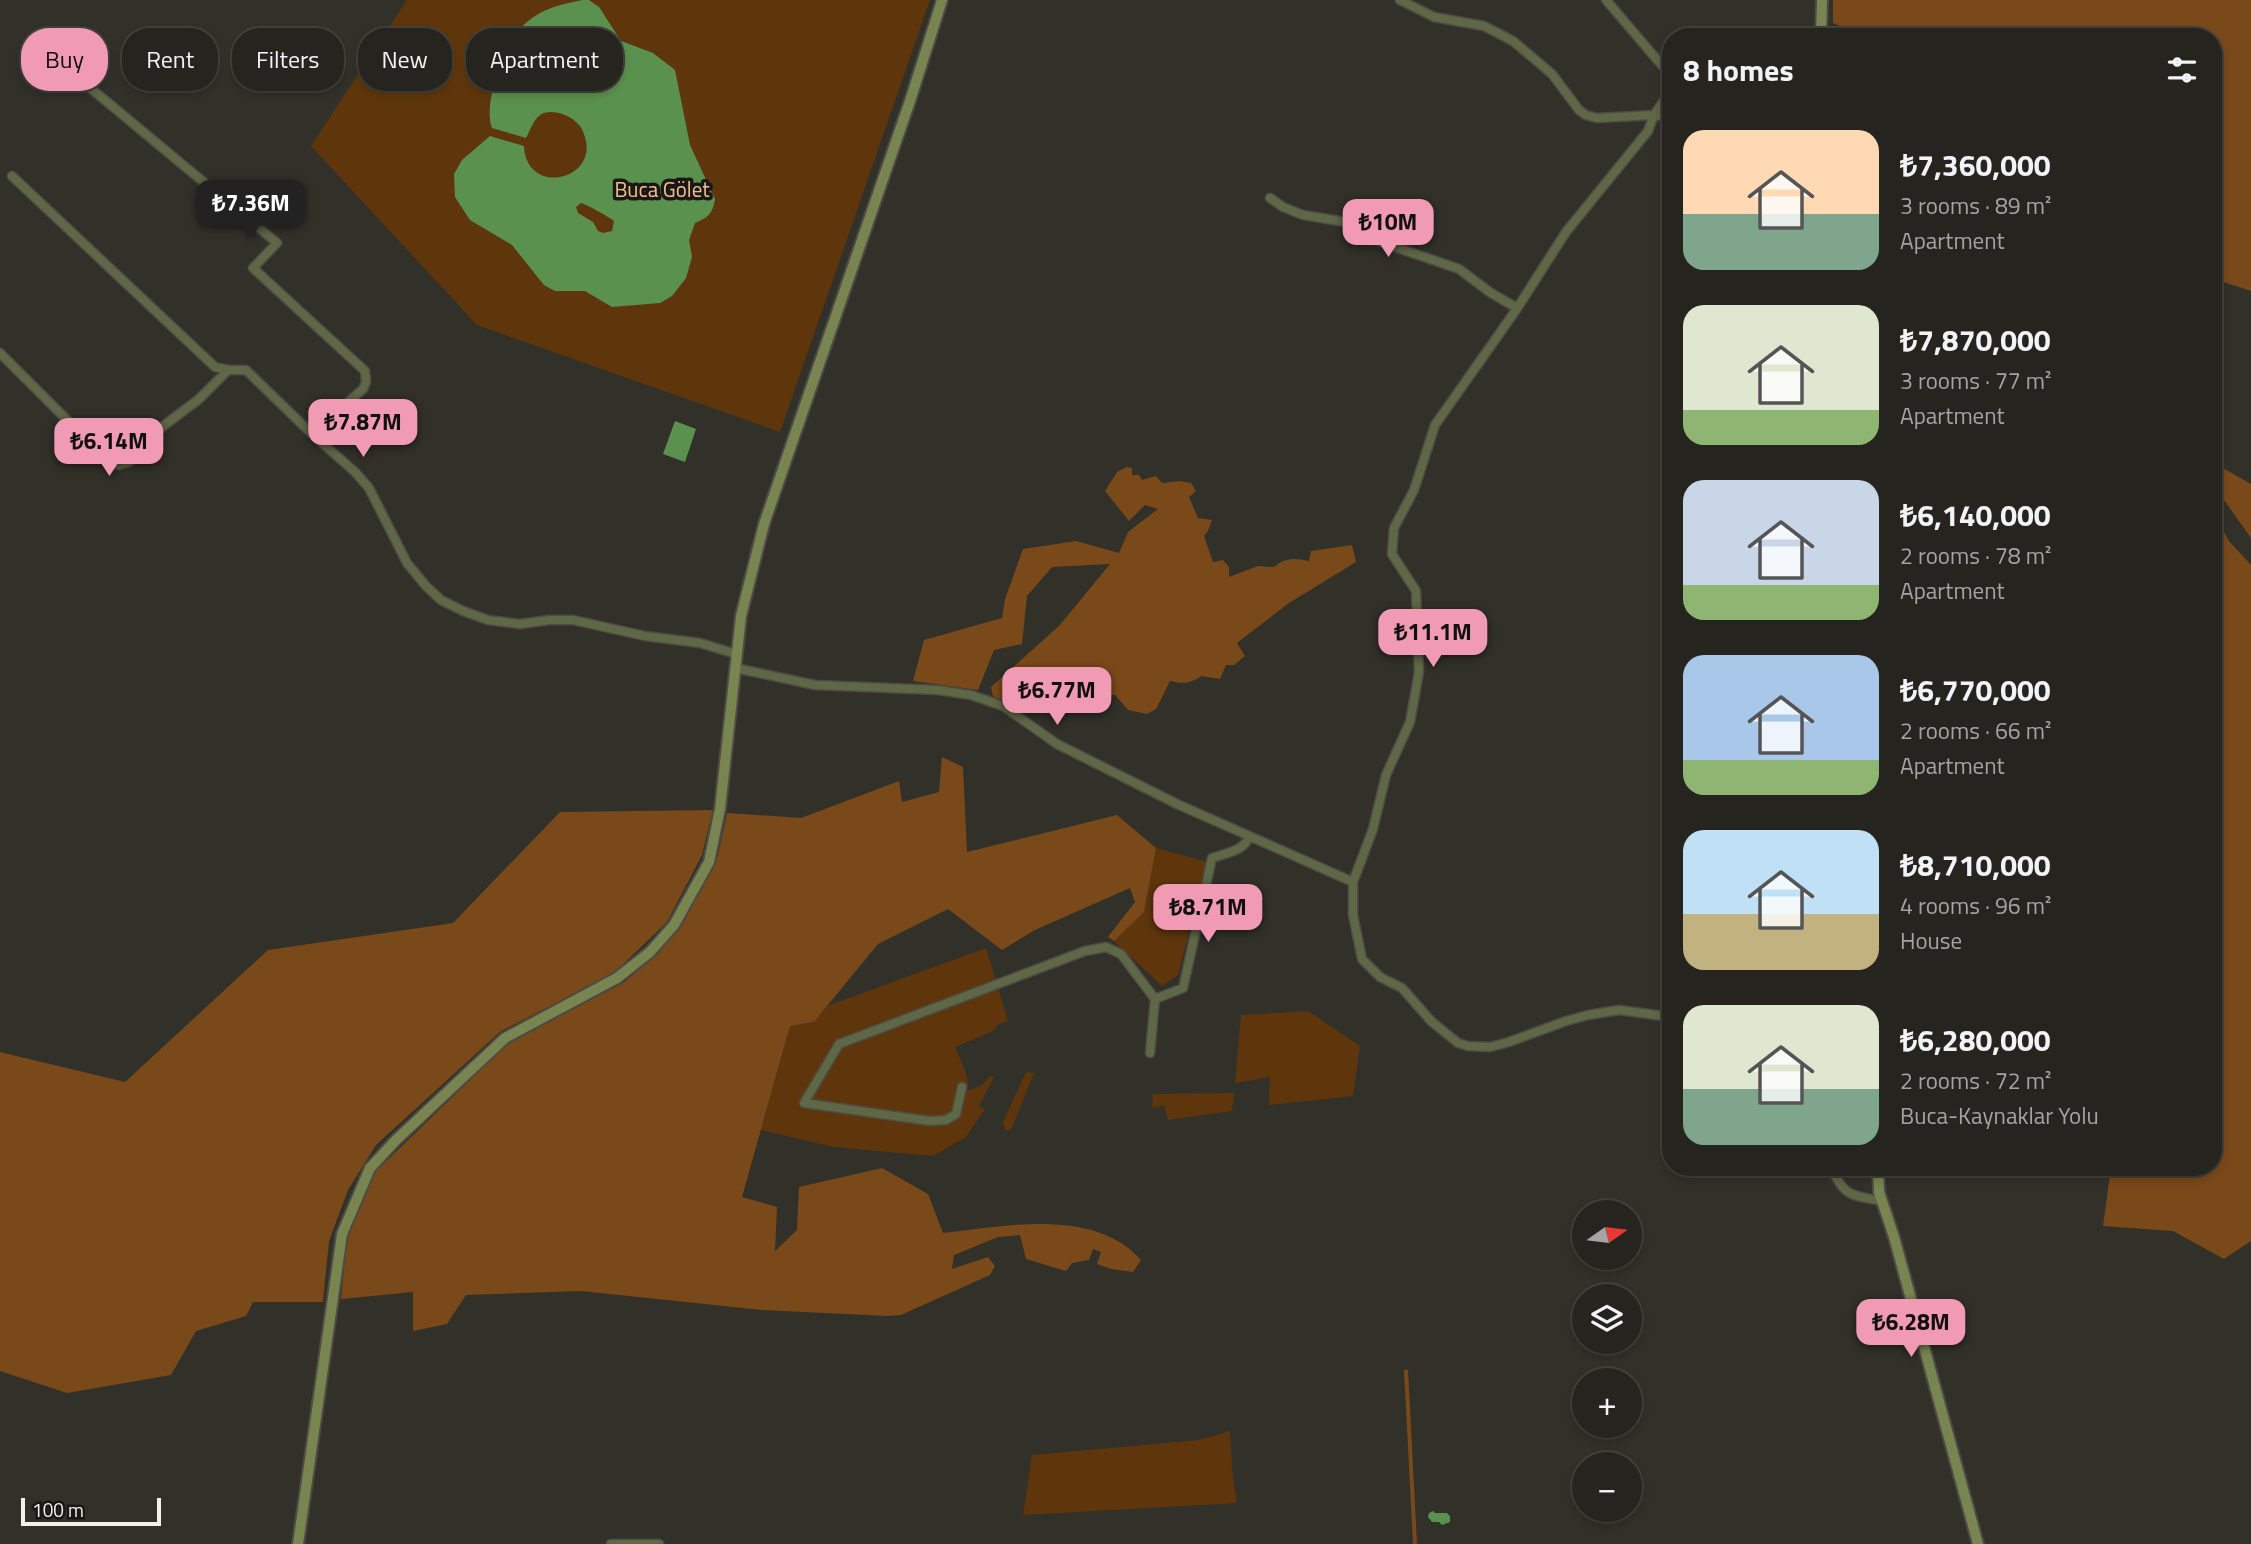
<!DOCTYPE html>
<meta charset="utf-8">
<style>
:root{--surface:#25241f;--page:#2d2c28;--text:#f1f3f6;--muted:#a3a4a4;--line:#42413d;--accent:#f19ab3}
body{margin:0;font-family:"Titillium Web",sans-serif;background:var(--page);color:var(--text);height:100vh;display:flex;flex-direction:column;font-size:26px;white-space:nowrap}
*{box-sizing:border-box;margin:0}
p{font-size:23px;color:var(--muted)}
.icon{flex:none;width:38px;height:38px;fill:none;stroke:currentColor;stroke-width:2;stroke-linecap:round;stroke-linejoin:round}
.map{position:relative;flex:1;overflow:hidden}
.sheet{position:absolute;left:1662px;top:28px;width:560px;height:1148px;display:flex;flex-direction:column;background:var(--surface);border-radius:28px;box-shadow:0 4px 10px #0003,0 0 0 2px var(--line)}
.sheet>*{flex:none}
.guide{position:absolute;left:21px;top:28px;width:665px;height:63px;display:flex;gap:14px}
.needle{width:46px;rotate:76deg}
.fabs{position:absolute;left:1572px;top:1200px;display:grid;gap:14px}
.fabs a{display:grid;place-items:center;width:70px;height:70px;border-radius:50%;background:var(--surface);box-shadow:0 4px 10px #0003,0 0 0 2px var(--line);font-size:35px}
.scale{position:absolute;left:21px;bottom:18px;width:140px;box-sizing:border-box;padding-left:7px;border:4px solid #f2f1ec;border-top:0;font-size:19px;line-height:24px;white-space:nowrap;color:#f2f1ec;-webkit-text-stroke:5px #191815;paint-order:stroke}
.price{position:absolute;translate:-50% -60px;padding:0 16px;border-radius:14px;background:var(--accent);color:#111;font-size:23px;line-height:46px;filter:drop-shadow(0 2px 4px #0008)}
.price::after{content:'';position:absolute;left:50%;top:42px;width:21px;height:16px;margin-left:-10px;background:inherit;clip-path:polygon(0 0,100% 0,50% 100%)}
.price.current{background:#222;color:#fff}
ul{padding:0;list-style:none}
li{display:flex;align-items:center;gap:21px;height:175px;padding:0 21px}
li span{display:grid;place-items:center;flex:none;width:196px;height:140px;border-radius:21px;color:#555}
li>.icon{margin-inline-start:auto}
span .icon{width:84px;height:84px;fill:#fffc;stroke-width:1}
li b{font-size:30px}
h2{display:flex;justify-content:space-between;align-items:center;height:84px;padding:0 21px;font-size:30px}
.pill{padding:0 24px;border-radius:28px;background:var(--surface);box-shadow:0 4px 10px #0003,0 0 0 2px var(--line);font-size:24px;line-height:63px}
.pill.current{background:var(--accent);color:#111}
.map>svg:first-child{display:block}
</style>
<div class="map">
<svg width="2251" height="1544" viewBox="0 0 2251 1544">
<rect width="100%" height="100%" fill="#313029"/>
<path fill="#5f360c" d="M 407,0 L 930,0 L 780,432 L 477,325 L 311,146 Z
M 1156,848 L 1207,862 L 1178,975 L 1162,986 L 1114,941 L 1144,911 Z
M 986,948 L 1008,1021 L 999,1024 L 993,1031 L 955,1047 C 960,1060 971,1077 967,1091 L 982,1085 L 990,1076 L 994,1077 L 979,1106 L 985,1109 L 966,1137 L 933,1156 L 834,1147 L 761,1130 L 790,1026 L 814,1022 L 827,1006 Z
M 1308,1011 L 1360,1046 L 1353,1096 L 1269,1105 L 1270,1077 L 1235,1083 L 1241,1015 Z
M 1026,1072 L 1034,1073 L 1011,1130 L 1005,1130 L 1003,1122 Z
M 1234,1093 L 1232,1111 L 1168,1120 L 1164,1105 L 1152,1108 L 1153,1094 Z
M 1230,1431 L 1232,1470 L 1237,1503 L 1023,1515 L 1032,1455 L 1199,1440 Z"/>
<path fill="#7a491a" d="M 1833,0 L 2251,0 L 2251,291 L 2214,279 L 2214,37 L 1865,37 L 1833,23 Z
M 2214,463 L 2251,484 L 2251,538 L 2214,486 Z
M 1127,467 L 1132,468 L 1132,475 L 1139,475 L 1142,480 L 1156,476 L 1162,483 L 1180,481 L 1191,483 L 1196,491 L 1189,497 L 1198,518 L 1212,520 L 1208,531 L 1204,536 L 1213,562 L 1223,560 L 1229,567 L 1229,577 L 1258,566 L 1274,567 C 1286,557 1295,558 1309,561 L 1311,551 L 1352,545 L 1356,562 L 1289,603 L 1237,643 L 1245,656 L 1234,665 L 1226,665 L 1220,679 L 1201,676 C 1190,684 1183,684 1170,681 L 1156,709 L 1147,714 L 1128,710 L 1115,695 L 1038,697 L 1015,706 L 993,696 L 991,687 L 1059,626 L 1110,564 L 1052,567 L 1027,596 L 1022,644 L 994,650 L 978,690 L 913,681 L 924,640 L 1002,618 L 1005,599 L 1023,549 L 1076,541 L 1119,553 L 1128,532 L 1158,509 L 1145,505 L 1129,521 L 1105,491 L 1117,472 Z
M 2214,514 L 2229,541 L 2251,565 L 2251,1241 L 2224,1259 L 2173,1231 L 2103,1226 L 2111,1167 L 2214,1167 Z
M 942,757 L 963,767 L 967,852 L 1117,815 L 1156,848 L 1144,912 L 1114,941 L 1108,937 L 1135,902 L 1130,888 L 1035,930 L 1002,950 L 948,909 L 878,944 L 814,1022 L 790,1026 L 742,1197 L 777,1207 L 775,1251 L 797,1230 L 799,1187 L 882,1168 L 928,1194 L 943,1233 C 1005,1226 1095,1207 1141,1260 L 1133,1272 L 1111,1269 L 1097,1264 L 1101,1252 L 1093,1249 L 1089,1260 L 1072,1263 L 1066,1271 L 1026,1259 L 1020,1235 L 998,1237 L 954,1255 L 952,1269 L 988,1257 L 995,1266 L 990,1275 L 901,1315 L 888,1316 L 762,1310 L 581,1291 L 466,1295 L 447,1324 L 413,1331 L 413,1292 L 341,1299 L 348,1228 L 375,1172 L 508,1043 L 623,983 L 659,953 L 698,896 L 718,855 L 727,813 L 801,818 L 899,781 L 902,802 L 939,792 Z
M 713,810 L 702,855 L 667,922 L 613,974 L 501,1031 L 376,1145 L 348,1190 L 329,1241 L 323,1302 L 253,1302 L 246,1316 L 196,1331 L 171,1375 L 67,1393 L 0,1371 L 0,1052 L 125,1082 L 268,950 L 453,923 L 560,812 Z
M 1404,1370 L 1408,1370 L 1417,1544 L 1413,1544 Z"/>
<path fill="#5b914e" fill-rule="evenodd" d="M 583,0 L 589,0 L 599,7 L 621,41 L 653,53 L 675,70 L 690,145 L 715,199 C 713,213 708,218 695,223 L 689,240 L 692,257 L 686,278 L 672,296 L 660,303 L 612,307 L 585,291 L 555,291 L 544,285 L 512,245 L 470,220 L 455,197 L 454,174 L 462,160 L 490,136 L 524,146 C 526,195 594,182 586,141 C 584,133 582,127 576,122 C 569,115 550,108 540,115 C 533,120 530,131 526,138 L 492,128 C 482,103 506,38 527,22 C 543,8 562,4 583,0 ZM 581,203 C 586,204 609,217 614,221 L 612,231 L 603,233 L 598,231 L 593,222 L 578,213 L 576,207 Z
M 675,421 L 696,429 L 685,462 L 663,454 Z
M 1433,1511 L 1435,1513 L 1447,1513 L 1450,1516 L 1450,1522 L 1442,1525 L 1439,1522 L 1432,1522 L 1428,1517 L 1429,1513 Z"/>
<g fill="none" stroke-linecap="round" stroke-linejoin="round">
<g stroke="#4c4b44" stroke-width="11">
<path id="street" d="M 1400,0 L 1434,17 L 1484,26 L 1513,41 L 1552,74 L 1579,110 L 1586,115 L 1597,118 L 1654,115 L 1671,90
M 1606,0 L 1671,76
M 59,62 L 277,243 L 253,268 L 365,371 L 366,382 L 363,389 L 312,434
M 1671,117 L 1654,115 L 1648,131 L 1566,232 L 1516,310 L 1435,425 L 1414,490 L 1394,528 L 1392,554 L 1416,591 L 1419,672 L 1410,722 L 1386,775 L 1373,829 L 1353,882 L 1353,915 L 1362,959 L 1380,977 L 1402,988 L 1431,1021 L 1458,1043 L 1468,1046 L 1490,1047 L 1509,1042 L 1566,1021 L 1588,1015 L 1619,1010 L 1671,1017
M 12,176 L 215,367 L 228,370 L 246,370 L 312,434 L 355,472 L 369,488 L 407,563 L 426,586 L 441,600 L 463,611 L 488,620 L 520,624 L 549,620 L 573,620 L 645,636 L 700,643 L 736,654
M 1270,198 L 1283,207 L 1303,215 L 1346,222 L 1372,239 L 1459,269 L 1491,293 L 1517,308
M 0,353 L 110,463 L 119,465 L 129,462 L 162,427 L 199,399 L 228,370
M 735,668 L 815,685 L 938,690 L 971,695 L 1003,706 L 1057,744 L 1177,804 L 1353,882
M 1150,1053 L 1155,999 L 1183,988 L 1212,858 C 1226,853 1245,851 1249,836
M 962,1087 L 956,1114 L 946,1120 L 930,1121 L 804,1103 L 839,1044 L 1085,951 L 1106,947 L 1121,954 L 1155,999
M 1831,1167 C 1845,1198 1851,1195 1882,1201
M 611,1544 L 659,1544"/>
</g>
<g stroke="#4c4b44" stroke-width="14">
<path id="secondary" d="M 1821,37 L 1822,0
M 1878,1167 L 1879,1192 L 1894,1237 L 1978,1544
M 298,1544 L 342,1234 L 370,1168 L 396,1140 L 505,1038 L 617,978 L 650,952 L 674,925 L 709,862 L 720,809 L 741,616 L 764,524 L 911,98 L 942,0"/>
</g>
<use href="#street" stroke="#5e6746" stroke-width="8"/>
<use href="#secondary" stroke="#788550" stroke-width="10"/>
</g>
<g text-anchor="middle" stroke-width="7" stroke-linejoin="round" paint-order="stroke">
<g font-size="21" fill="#f6bf93" stroke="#191815">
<text x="662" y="197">Buca Gölet</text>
</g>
</g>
</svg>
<div class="fabs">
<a><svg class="needle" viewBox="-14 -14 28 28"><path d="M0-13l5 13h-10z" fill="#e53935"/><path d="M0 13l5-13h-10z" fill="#a3a4a4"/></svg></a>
<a><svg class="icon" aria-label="layers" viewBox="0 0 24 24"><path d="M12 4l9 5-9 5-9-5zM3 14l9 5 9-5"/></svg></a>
<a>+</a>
<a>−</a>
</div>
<div class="scale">100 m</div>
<b class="price current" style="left:251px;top:240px">₺7.36M</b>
<b class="price" style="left:1388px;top:259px">₺10M</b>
<b class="price" style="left:363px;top:459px">₺7.87M</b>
<b class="price" style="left:109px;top:478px">₺6.14M</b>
<b class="price" style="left:1433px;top:669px">₺11.1M</b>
<b class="price" style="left:1057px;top:727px">₺6.77M</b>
<b class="price" style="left:1208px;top:944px">₺8.71M</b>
<b class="price" style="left:1911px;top:1359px">₺6.28M</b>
<div class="guide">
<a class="pill current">Buy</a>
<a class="pill">Rent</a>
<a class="pill">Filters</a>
<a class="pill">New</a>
<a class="pill">Apartment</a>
</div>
<section class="sheet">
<h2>8 homes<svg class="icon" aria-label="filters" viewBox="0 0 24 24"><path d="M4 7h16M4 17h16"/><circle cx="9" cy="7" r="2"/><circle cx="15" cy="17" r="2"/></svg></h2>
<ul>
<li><span style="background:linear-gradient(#ffd9b3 60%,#7fa58c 0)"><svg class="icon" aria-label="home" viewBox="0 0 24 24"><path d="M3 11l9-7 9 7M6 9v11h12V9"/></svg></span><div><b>₺7,360,000</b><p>3 rooms · 89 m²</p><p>Apartment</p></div></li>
<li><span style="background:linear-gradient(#dfe7d0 75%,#8fb573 0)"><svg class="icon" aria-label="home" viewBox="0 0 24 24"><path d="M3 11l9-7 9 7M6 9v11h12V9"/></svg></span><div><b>₺7,870,000</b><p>3 rooms · 77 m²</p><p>Apartment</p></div></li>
<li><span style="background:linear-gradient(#c9d6e8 75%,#8fb573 0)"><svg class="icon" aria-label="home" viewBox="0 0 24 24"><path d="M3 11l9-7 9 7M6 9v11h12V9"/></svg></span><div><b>₺6,140,000</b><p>2 rooms · 78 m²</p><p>Apartment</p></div></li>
<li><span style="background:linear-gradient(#a9c7e8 75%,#8fb573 0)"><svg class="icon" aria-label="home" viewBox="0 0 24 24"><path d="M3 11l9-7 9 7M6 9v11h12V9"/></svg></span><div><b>₺6,770,000</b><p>2 rooms · 66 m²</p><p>Apartment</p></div></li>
<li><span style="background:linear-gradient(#bfe0f5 60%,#c2b280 0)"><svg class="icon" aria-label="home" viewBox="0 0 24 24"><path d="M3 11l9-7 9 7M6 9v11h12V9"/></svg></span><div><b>₺8,710,000</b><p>4 rooms · 96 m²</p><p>House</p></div></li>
<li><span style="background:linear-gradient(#dfe7d0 60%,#7fa58c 0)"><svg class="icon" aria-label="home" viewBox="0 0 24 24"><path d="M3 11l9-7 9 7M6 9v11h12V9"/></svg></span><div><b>₺6,280,000</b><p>2 rooms · 72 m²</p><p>Buca-Kaynaklar Yolu</p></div></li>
</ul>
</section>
</div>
